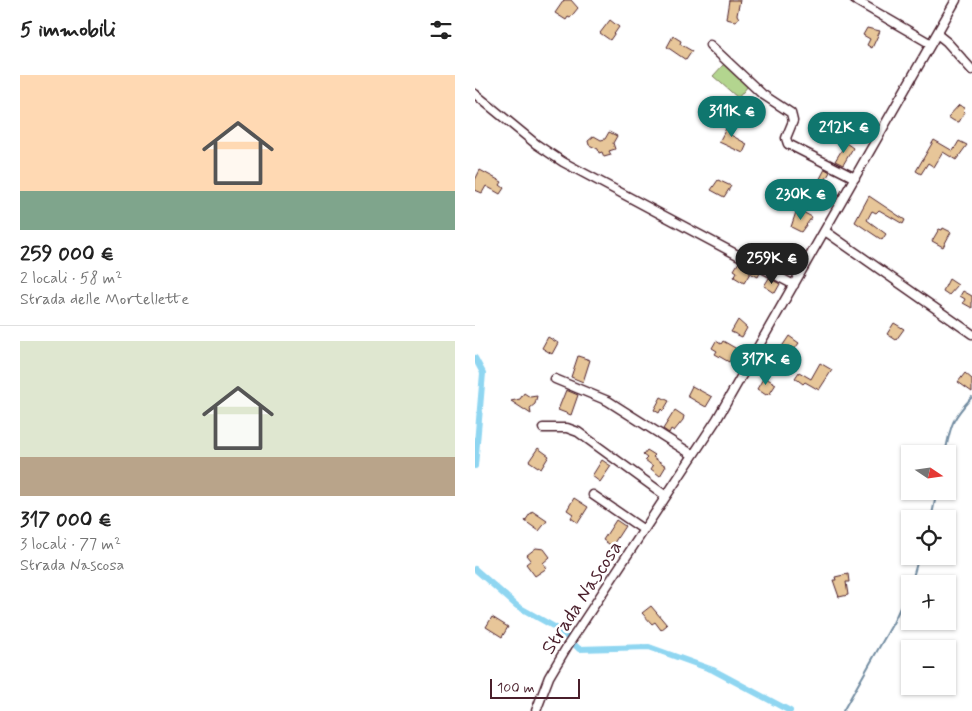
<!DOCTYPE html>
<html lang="it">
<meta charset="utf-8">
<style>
:root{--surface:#fff;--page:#f2f2f2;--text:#222;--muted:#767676;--line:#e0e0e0;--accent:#0f766e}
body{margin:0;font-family:Mynerve,sans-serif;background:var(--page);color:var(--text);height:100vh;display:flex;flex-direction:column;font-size:19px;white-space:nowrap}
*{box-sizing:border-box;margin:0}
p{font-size:16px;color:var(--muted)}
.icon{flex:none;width:28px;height:28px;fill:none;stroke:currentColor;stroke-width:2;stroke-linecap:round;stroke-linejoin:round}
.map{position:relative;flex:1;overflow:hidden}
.panel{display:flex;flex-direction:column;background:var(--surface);width:475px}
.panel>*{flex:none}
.needle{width:32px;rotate:103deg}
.controls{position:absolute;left:426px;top:445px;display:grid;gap:10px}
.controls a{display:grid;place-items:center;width:55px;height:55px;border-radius:0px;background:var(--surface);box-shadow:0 1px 4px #0004;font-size:25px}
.scale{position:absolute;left:15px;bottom:12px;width:90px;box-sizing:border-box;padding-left:5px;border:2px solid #4a1f2b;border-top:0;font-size:14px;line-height:18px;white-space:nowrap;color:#4a1f2b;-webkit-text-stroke:4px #fff;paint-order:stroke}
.price{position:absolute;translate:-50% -42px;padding:0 11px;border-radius:18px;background:var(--accent);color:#fff;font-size:16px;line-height:32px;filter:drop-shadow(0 1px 2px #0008)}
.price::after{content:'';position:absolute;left:50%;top:30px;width:15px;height:11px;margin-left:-8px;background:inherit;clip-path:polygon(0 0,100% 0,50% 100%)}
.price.selected{background:#222;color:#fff}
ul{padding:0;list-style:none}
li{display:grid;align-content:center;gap:10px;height:265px;padding:0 20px}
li+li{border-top:1px solid var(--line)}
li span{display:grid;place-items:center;height:155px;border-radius:0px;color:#555}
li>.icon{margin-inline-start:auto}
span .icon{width:90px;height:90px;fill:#fffc;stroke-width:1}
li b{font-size:21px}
h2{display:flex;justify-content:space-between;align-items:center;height:60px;padding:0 20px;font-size:21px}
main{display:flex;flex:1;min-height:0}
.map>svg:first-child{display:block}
</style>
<main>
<section class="panel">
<h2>5 immobili<svg class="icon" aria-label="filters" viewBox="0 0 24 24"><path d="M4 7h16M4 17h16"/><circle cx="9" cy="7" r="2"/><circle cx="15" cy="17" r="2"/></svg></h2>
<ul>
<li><span style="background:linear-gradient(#ffd9b3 75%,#7fa58c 0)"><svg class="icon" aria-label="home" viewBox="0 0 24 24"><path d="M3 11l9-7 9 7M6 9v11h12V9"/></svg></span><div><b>259 000 €</b><p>2 locali · 58 m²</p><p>Strada delle Mortellette</p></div></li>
<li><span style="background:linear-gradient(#dfe7d0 75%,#b9a48a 0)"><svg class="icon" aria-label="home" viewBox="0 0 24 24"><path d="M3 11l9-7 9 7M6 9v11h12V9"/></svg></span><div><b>317 000 €</b><p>3 locali · 77 m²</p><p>Strada Nascosa</p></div></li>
</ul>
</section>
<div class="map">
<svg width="497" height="711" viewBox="0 0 497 711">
<rect width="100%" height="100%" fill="#fff"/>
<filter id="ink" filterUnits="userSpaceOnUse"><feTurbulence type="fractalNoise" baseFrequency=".02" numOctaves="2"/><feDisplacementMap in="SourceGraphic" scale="10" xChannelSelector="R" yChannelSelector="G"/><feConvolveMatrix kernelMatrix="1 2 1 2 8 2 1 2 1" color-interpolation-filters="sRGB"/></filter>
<g filter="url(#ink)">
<path fill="#b3d58f" stroke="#7e7a5d" d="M 249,64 L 273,86 L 263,98 L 238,76 Z"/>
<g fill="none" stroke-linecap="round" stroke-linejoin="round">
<path stroke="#738da2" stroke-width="2" d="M 470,454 C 476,424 476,420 497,397
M 456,519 L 462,491
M 436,584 L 444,556
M 368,711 L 418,623 L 435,586"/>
<path stroke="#8fd6f1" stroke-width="6" d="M 0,358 L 8,373 L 0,466
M 0,569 L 42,606 L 85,630 L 104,649 L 174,647 L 238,670 L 315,711"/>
</g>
<path fill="#e7c699" stroke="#4a1f2b" d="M 89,0 L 96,0 L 103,8 L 95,18 L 93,17 L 91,20 L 80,13 Z
M 254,0 L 265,0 L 262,15 L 264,18 L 260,21 L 251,19 Z
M 135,20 L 144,27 L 135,40 L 125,33 Z
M 392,28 L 405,31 L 397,48 L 392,45 L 395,39 L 388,35 Z
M 198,36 L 206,41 L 205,44 L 217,51 L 211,60 L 192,47 Z
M 484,105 L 490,108 L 488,110 L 490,112 L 484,122 L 479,121 L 473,117 Z
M 257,117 L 263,120 L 254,134 L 272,144 L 268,153 L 244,142 Z
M 134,132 L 142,136 L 138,143 L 140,149 L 134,151 L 136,155 L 129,157 L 127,152 L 124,153 L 123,149 L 114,145 L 113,141 L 119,136 L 126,140 L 130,139 Z
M 459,140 L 478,151 L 484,141 L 492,145 L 481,160 L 468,152 L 459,167 L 453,163 L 446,174 L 441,171 Z
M 371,143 L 378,148 L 368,165 L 360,161 Z
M 350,169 L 355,172 L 348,184 L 354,188 L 346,202 L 336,196 Z
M 5,170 L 27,182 L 25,185 L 29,188 L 25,194 L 11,186 L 7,193 L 0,190 L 0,180 Z
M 243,180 L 256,186 L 249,197 L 236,190 Z
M 394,196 L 430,220 L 428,224 L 404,210 L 401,213 L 397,211 L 392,220 L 411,234 L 407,240 L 380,222 Z
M 322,209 L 337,217 L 326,232 L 316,227 Z
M 468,228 L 476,232 L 468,247 L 457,241 L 464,229 L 467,230 Z
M 310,245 L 321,251 L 314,263 L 300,256 L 305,247 L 309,248 Z
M 264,262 L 285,273 L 283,277 L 275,273 L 269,283 L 259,277 L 262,272 L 259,270 Z
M 294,278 L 305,284 L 300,293 L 289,286 Z
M 474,279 L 483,285 L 474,295 L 468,291 Z
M 488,291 L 497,296 L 497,308 L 488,303 L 490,299 L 485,296 Z
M 263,320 L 272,328 L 267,337 L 256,332 Z
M 419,323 L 429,329 L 421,340 L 412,334 Z
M 314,336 L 324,343 L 319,350 L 322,352 L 312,368 L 301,361 L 304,355 L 302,354 Z
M 73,337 L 83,343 L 77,354 L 67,348 Z
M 241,341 L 246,344 L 248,341 L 262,349 L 254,362 L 240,354 L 242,351 L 237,348 Z
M 103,356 L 115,360 L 108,382 L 96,377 Z
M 345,363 L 357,370 L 344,390 L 330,382 L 328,384 L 320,378 L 324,372 L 336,379 Z
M 490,373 L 497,379 L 497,392 L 483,382 Z
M 289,377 L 301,384 L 294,395 L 292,393 L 291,395 L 282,389 Z
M 217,386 L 237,397 L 231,407 L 212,396 Z
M 91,390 L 103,395 L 96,415 L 83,410 Z
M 49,393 L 55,397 L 62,396 L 60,404 L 55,408 L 56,414 L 36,401 L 45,399 Z
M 186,397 L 194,401 L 188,411 L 186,409 L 184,413 L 179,410 Z
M 200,410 L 209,416 L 208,420 L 199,431 L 196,429 L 194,433 L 188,429 Z
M 63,448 L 74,456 L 66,469 L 54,461 Z
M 172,450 L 180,455 L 178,457 L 191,466 L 185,476 L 176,469 L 178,466 L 170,460 L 172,458 L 168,455 Z
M 127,460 L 136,466 L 125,482 L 117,476 Z
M 99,498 L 113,507 L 103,523 L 96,518 L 98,514 L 92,510 Z
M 57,511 L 72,521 L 64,531 L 50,521 Z
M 141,520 L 150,526 L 137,546 L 128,540 Z
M 61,548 L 69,549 L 75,557 L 68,563 L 72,568 L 60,576 L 51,564 L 56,560 L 52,555 Z
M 373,574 L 374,582 L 371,582 L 373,595 L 364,597 L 358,580 L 361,580 L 360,577 Z
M 176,606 L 192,625 L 186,630 L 180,622 L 177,624 L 167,613 Z
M 17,617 L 33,627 L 27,637 L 11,627 Z"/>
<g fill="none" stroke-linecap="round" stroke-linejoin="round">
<g stroke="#4a1f2b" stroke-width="11">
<path id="minor" d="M 380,0 L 456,44
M 462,34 L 472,42 L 497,70
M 235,45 L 287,94 L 316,113 L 318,121 L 311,138 L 313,144 L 380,178
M 0,94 L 61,144 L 88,162 L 319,285
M 350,231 L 497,334
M 80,379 L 133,401 L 218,455
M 68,428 L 92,428 L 103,432 L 191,496
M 118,495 L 169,530
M 61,711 L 74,677 L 93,645 L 242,419 L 481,0"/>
</g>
<use href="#minor" stroke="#fff" stroke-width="8"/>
</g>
</g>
<g text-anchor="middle" stroke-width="5" stroke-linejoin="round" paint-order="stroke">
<g font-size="20" fill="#4a1f2b" stroke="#fff">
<text transform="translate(106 597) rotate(-57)" y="7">Strada Nascosa</text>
</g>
</g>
</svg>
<div class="controls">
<a><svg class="needle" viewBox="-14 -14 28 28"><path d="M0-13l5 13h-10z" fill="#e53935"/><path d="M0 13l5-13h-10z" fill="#767676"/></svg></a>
<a><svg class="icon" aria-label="locate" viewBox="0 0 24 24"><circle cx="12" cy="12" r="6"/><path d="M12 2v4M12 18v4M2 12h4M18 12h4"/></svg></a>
<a>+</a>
<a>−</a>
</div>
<div class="scale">100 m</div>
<b class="price" style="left:257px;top:138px">311K €</b>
<b class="price" style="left:369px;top:154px">212K €</b>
<b class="price" style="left:326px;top:221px">230K €</b>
<b class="price selected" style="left:297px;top:285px">259K €</b>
<b class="price" style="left:291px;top:386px">317K €</b>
</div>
</main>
